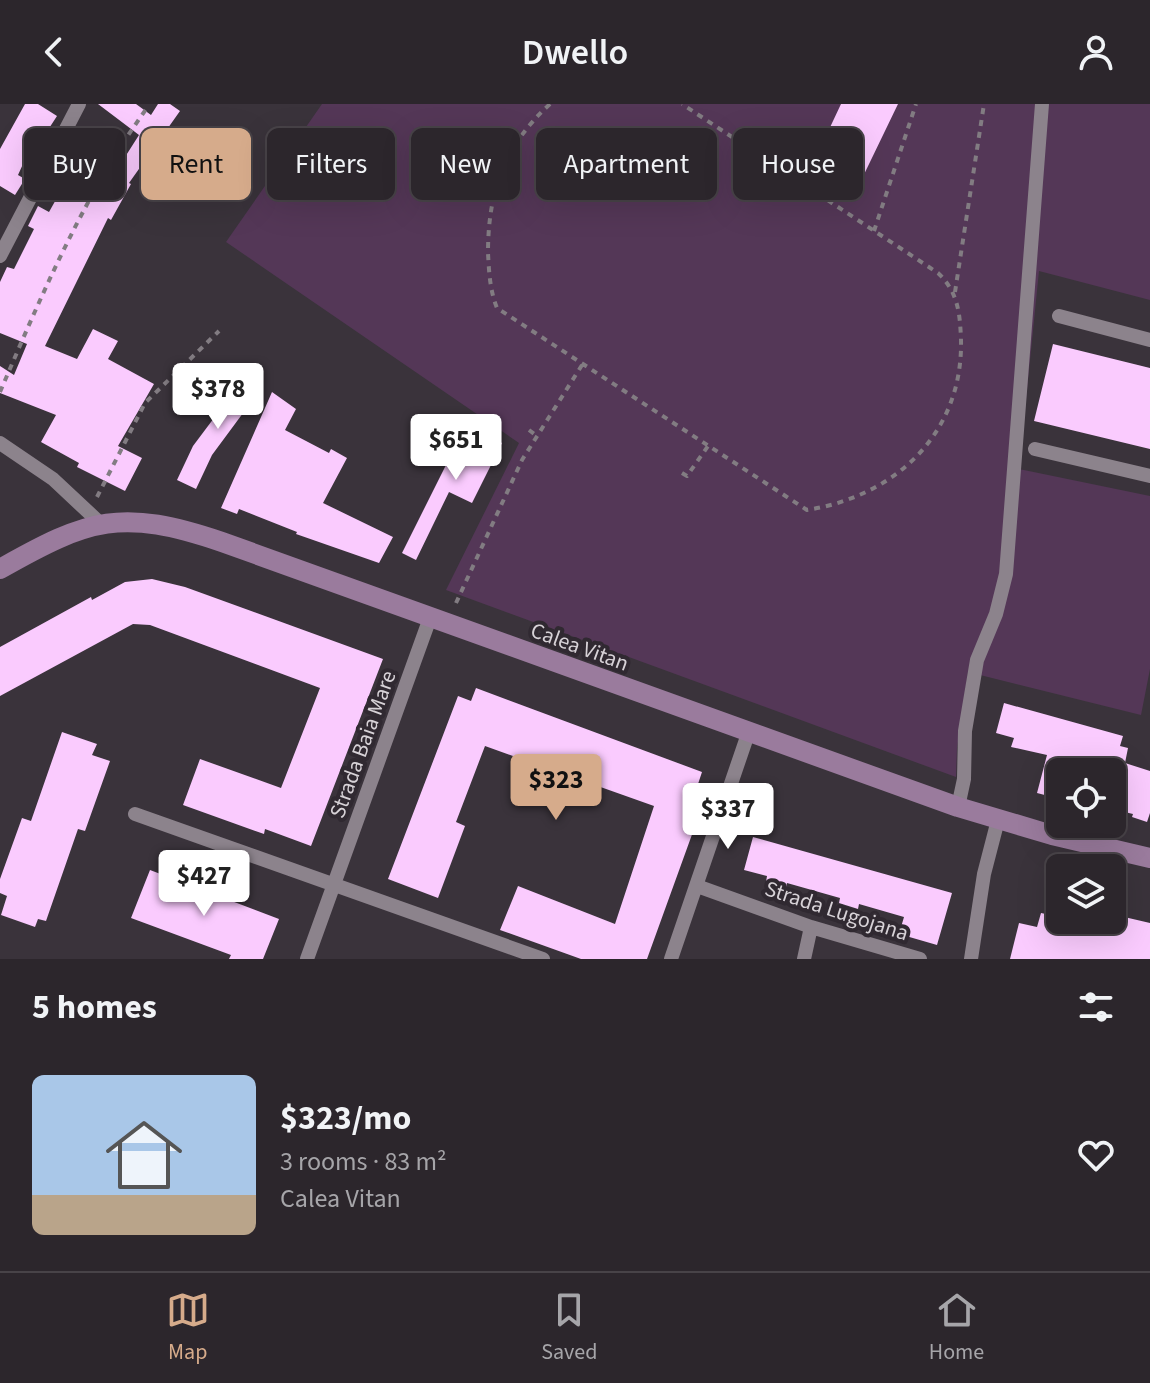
<!DOCTYPE html>
<meta charset="utf-8">
<style>
:root{--surface:#2c262c;--page:#383238;--text:#f1f3f6;--muted:#a6a5a9;--line:#484348;--accent:#d6ab8b}
body{margin:0;font-family:"Source Sans 3",sans-serif;background:var(--page);color:var(--text);height:100vh;display:flex;flex-direction:column;font-size:30px;white-space:nowrap}
*{box-sizing:border-box;margin:0}
p{font-size:26px;color:var(--muted)}
.icon{flex:none;width:44px;height:44px;fill:none;stroke:currentColor;stroke-width:2;stroke-linecap:round;stroke-linejoin:round}
.map{position:relative;height:855px;overflow:hidden}
.sheet{display:flex;flex-direction:column;background:var(--surface);flex:1}
.sheet>*{flex:none}
.hud{position:absolute;left:24px;top:24px;width:1102px;height:72px;display:flex;gap:16px}
.tools{position:absolute;left:1046px;top:654px;display:grid;gap:16px}
.tools a{display:grid;place-items:center;width:80px;height:80px;border-radius:12px;background:var(--surface);box-shadow:0 8px 32px #0002,0 0 0 2px var(--line);font-size:40px}
.price{position:absolute;translate:-50% -68px;padding:0 18px;border-radius:8px;background:#fff;color:#222;font-size:26px;line-height:52px;filter:drop-shadow(0 2px 4px #0008)}
.price::after{content:'';position:absolute;left:50%;top:48px;width:24px;height:18px;margin-left:-12px;background:inherit;clip-path:polygon(0 0,100% 0,50% 100%)}
.price.selected{background:var(--accent);color:#111}
ul{padding:0;list-style:none}
li{display:flex;align-items:center;gap:24px;height:200px;padding:0 32px}
li+li{border-top:2px solid var(--line)}
li span{display:grid;place-items:center;flex:none;width:224px;height:160px;border-radius:12px;color:#555}
li>.icon{margin-inline-start:auto}
span .icon{width:96px;height:96px;fill:#fffc;stroke-width:1}
li b{font-size:34px}
h2{display:flex;justify-content:space-between;align-items:center;height:96px;padding:0 32px;font-size:34px}
.tag{padding:0 28px;border-radius:12px;background:var(--surface);box-shadow:0 8px 32px #0002,0 0 0 2px var(--line);font-size:28px;line-height:72px}
.tag.selected{background:var(--accent);color:#111}
header{display:flex;justify-content:space-between;align-items:center;height:104px;padding:0 32px;background:var(--surface);font-size:36px;font-weight:600}
.menu{display:flex;justify-content:space-around;align-items:center;height:112px;border-top:2px solid var(--line);background:var(--surface);font-size:22px;color:var(--muted)}
.menu a{display:grid;justify-items:center;gap:4px}
.menu .selected{color:var(--accent)}
.map>svg:first-child{display:block}
</style>
<header><svg class="icon" aria-label="back" viewBox="0 0 24 24"><path d="M15 5l-7 7 7 7"/></svg>Dwello<svg class="icon" aria-label="person" viewBox="0 0 24 24"><circle cx="12" cy="8" r="4"/><path d="M4 21q1-7 8-7t8 7"/></svg></header>
<div class="map">
<svg width="1150" height="855" viewBox="0 0 1150 855">
<rect width="100%" height="100%" fill="#3a333b"/>
<path fill="#543757" d="M 322,0 L 1150,0 L 1150,196 L 1039,167 L 1019,365 L 1150,392 L 1150,565 L 1141,611 L 968,568 L 957,644 L 956,673 L 446,486 L 519,339 L 226,138 Z"/>
<path fill="#facbfe" d="M 25,0 L 38,0 L 57,12 L 46,29 L 39,25 L 18,71 L 25,75 L 15,91 L 0,82 L 0,45 Z
M 98,0 L 136,0 L 151,11 L 158,0 L 170,0 L 180,7 L 129,79 L 131,80 L 111,116 L 108,114 L 45,242 L 77,255 L 93,225 L 118,237 L 108,255 L 154,280 L 118,342 L 142,354 L 125,387 L 77,363 L 79,359 L 41,338 L 56,311 L 0,289 L 0,262 L 14,271 L 27,240 L 0,229 L 0,178 L 7,163 L 14,165 L 34,125 L 28,122 L 38,102 L 49,108 L 76,60 L 63,53 L 71,40 L 118,64 L 139,31 Z
M 841,0 L 898,0 L 856,87 L 805,62 L 812,48 L 817,51 Z
M 1053,240 L 1150,264 L 1150,345 L 1034,317 Z
M 247,270 L 263,282 L 212,351 L 196,385 L 177,376 L 193,342 Z
M 272,288 L 296,305 L 285,326 L 329,349 L 331,345 L 347,354 L 323,399 L 393,433 L 379,459 L 296,430 L 297,428 L 239,405 L 237,410 L 221,404 Z
M 466,321 L 502,339 L 472,399 L 449,388 L 416,456 L 402,449 Z
M 152,475 L 185,483 L 383,555 L 311,742 L 265,725 L 264,730 L 183,701 L 200,655 L 281,684 L 320,584 L 150,521 L 133,520 L 0,592 L 0,543 L 91,493 L 92,496 L 125,478 Z
M 476,584 L 702,668 L 697,683 L 707,689 L 647,855 L 581,855 L 500,826 L 518,782 L 615,820 L 654,702 L 485,642 L 456,718 L 465,722 L 438,794 L 388,775 L 458,592 L 471,597 Z
M 1004,599 L 1123,632 L 1120,642 L 1128,644 L 1125,659 L 1150,667 L 1150,709 L 1147,718 L 1132,713 L 1133,710 L 1112,705 L 1112,668 L 1060,668 L 1060,695 L 1037,689 L 1047,651 L 1011,643 L 1014,634 L 996,629 Z
M 62,628 L 97,640 L 92,651 L 110,657 L 85,727 L 78,725 L 46,817 L 38,815 L 35,823 L 1,811 L 7,792 L 0,789 L 0,775 L 22,714 L 31,717 Z
M 753,733 L 952,789 L 937,841 L 899,830 L 904,813 L 859,800 L 858,805 L 839,799 L 840,794 L 787,779 L 786,783 L 766,778 L 767,772 L 744,766 Z
M 150,766 L 279,815 L 263,855 L 229,855 L 231,851 L 131,814 Z
M 1041,809 L 1060,813 L 1060,816 L 1071,816 L 1117,827 L 1120,812 L 1150,819 L 1150,855 L 1010,855 L 1019,819 L 1037,823 Z"/>
<g fill="none" stroke-linecap="round" stroke-linejoin="round">
<path stroke="#827c82" stroke-width="4" stroke-dasharray="6 6" stroke-linecap="butt" d="M 550,0 C 504,42 488,88 488,149 C 489,168 490,187 497,204 L 807,406 C 896,392 963,329 961,236 C 960,209 958,188 938,169 L 682,0
M 874,127 L 916,0
M 955,188 L 984,0
M 0,288 C 42,190 84,91 147,4
M 529,326 L 537,332
M 682,369 L 687,372 L 708,342
M 97,393 L 145,299 L 219,227
M 456,499 L 522,356 L 582,261"/>
<path stroke="#8c838c" stroke-width="14" d="M 0,152 L 79,0
M 1059,212 L 1150,236
M 0,339 L 53,375 L 100,419
M 1035,345 L 1150,372
M 958,703 L 964,675 L 965,627 L 977,556 L 996,510 L 1006,470 L 1042,0
M 135,710 L 543,855
M 697,782 L 811,823 L 920,855
M 307,855 L 430,514
M 671,855 L 749,627
M 804,855 L 811,823
M 971,855 L 984,770 L 998,716"/>
<path stroke="#9a7b9d" stroke-width="20" d="M 0,465 C 90,414 121,404 222,438 L 958,703 L 1052,731 L 1150,754"/>
</g>
<g text-anchor="middle" stroke-width="8" stroke-linejoin="round" paint-order="stroke">
<g font-size="22" fill="#d7d2d7" stroke="#302931">
<text transform="translate(580 542) rotate(20)" y="8">Calea Vitan</text>
<text transform="translate(362 640) rotate(-70)" y="8">Strada Baia Mare</text>
<text transform="translate(837 806) rotate(18)" y="8">Strada Lugojana</text>
</g>
</g>
</svg>
<div class="tools">
<a><svg class="icon" aria-label="locate" viewBox="0 0 24 24"><circle cx="12" cy="12" r="6"/><path d="M12 2v4M12 18v4M2 12h4M18 12h4"/></svg></a>
<a><svg class="icon" aria-label="layers" viewBox="0 0 24 24"><path d="M12 4l9 5-9 5-9-5zM3 14l9 5 9-5"/></svg></a>
</div>
<b class="price" style="left:218px;top:327px">$378</b>
<b class="price" style="left:456px;top:378px">$651</b>
<b class="price selected" style="left:556px;top:718px">$323</b>
<b class="price" style="left:728px;top:747px">$337</b>
<b class="price" style="left:204px;top:814px">$427</b>
<div class="hud">
<a class="tag">Buy</a>
<a class="tag selected">Rent</a>
<a class="tag">Filters</a>
<a class="tag">New</a>
<a class="tag">Apartment</a>
<a class="tag">House</a>
</div>
</div>
<section class="sheet">
<h2>5 homes<svg class="icon" aria-label="filters" viewBox="0 0 24 24"><path d="M4 7h16M4 17h16"/><circle cx="9" cy="7" r="2"/><circle cx="15" cy="17" r="2"/></svg></h2>
<ul>
<li><span style="background:linear-gradient(#a9c7e8 75%,#b9a48a 0)"><svg class="icon" aria-label="home" viewBox="0 0 24 24"><path d="M3 11l9-7 9 7M6 9v11h12V9"/></svg></span><div><b>$323/mo</b><p>3 rooms · 83 m²</p><p>Calea Vitan</p></div><svg class="icon" aria-label="heart" viewBox="0 0 24 24"><path d="M12 20l-8-8c-3-5 5-10 8-4 3-6 11-1 8 4z"/></svg></li>
</ul>
</section>
<nav class="menu">
<a class="selected"><svg class="icon" aria-label="map" viewBox="0 0 24 24"><path d="M3 6l6-2 6 2 6-2v14l-6 2-6-2-6 2zM9 4v14M15 6v14"/></svg>Map</a>
<a><svg class="icon" aria-label="saved" viewBox="0 0 24 24"><path d="M7 4h10v16l-5-4-5 4z"/></svg>Saved</a>
<a><svg class="icon" aria-label="home" viewBox="0 0 24 24"><path d="M3 11l9-7 9 7M6 9v11h12V9"/></svg>Home</a>
</nav>
